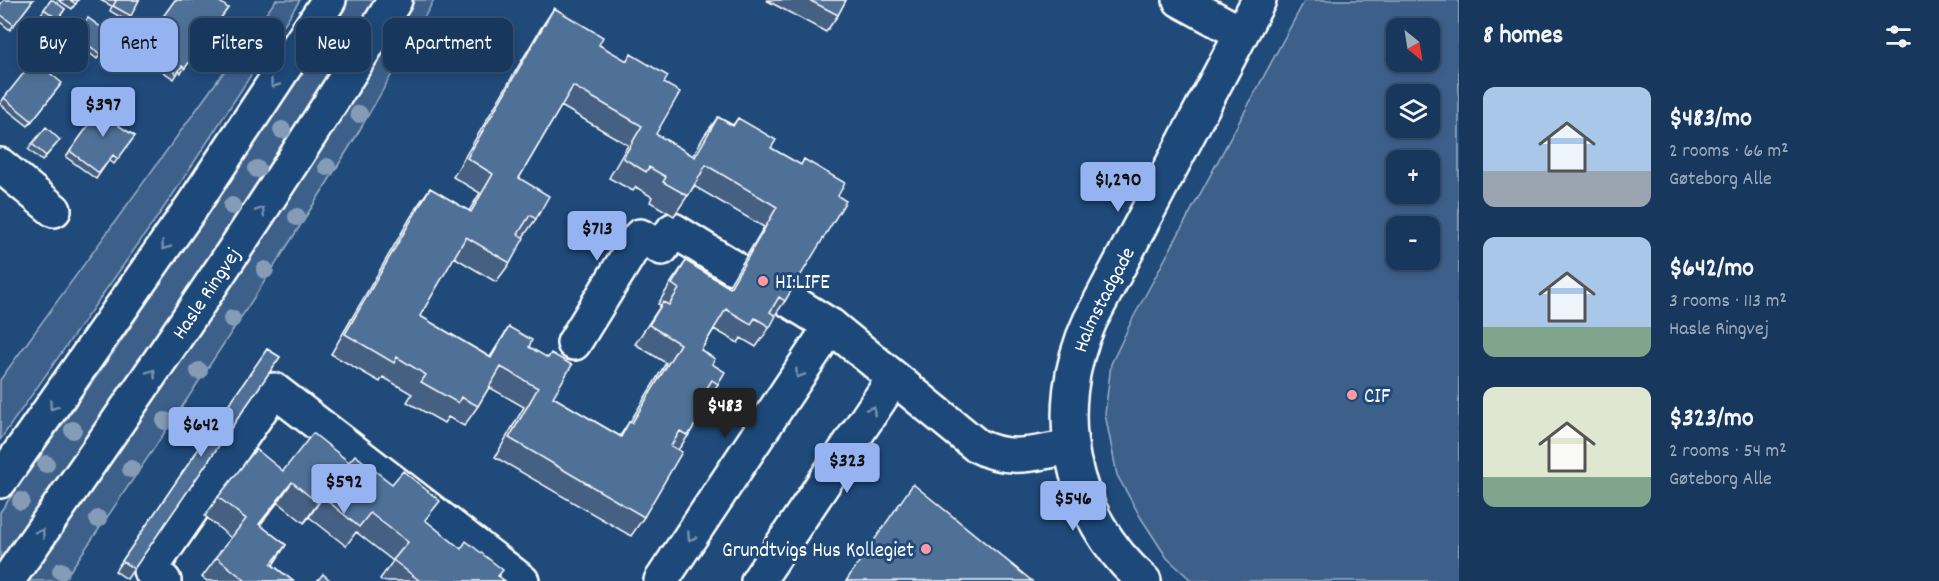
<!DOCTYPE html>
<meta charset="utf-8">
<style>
:root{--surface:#17385c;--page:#203f62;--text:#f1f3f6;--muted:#9eacbb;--line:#365272;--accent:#95b2f1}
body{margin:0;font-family:Dekko,sans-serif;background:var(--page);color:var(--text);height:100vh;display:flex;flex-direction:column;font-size:22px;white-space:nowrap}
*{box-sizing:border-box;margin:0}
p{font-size:20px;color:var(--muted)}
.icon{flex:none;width:33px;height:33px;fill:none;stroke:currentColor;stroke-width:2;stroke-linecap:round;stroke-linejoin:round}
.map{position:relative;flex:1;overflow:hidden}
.side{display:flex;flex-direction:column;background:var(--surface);width:480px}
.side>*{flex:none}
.guide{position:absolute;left:18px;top:18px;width:570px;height:54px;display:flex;gap:12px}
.needle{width:39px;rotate:150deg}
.controls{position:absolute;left:1386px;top:18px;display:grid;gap:12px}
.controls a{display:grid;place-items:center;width:54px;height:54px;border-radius:12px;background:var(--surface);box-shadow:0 3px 9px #0003,0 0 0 2px var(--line);font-size:30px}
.price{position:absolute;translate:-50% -51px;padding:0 14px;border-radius:6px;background:var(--accent);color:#111;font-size:20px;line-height:39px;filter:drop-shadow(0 2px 3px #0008)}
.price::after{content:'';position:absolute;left:50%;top:36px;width:18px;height:14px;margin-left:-9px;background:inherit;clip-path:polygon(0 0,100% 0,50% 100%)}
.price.active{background:#222;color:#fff}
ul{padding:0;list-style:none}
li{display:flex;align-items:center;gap:18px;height:150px;padding:0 24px}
li span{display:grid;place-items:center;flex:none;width:168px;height:120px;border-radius:12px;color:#555}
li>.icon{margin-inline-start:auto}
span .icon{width:72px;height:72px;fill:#fffc;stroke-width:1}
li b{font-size:26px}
h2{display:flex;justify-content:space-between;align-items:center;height:72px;padding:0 24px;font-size:26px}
.pill{padding:0 21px;border-radius:12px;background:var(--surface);box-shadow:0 3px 9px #0003,0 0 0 2px var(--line);font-size:21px;line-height:54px}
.pill.active{background:var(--accent);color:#111}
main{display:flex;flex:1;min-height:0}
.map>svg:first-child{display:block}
</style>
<main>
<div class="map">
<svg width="1459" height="581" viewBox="0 0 1459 581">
<rect width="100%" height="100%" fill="#1f4a7a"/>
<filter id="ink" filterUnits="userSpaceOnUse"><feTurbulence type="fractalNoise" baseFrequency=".0167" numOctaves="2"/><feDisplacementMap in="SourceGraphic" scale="12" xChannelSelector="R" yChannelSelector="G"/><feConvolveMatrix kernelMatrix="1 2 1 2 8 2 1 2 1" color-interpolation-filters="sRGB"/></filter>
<g filter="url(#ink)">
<path fill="#3c618b" stroke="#9eb0c5" stroke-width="1.5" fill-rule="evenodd" d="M 276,0 L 300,0 L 172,196 L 0,440 L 0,380 Z
M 348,0 L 374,0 L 296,123 L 137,365 L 0,562 L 0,512 L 116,349 L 276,111 Z
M 415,0 L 434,0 C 408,46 382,92 355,138 C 262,289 164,436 63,581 L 29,581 L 241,272 Z
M 1305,0 L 1459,0 L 1459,581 L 1192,581 L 1167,558 L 1141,518 L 1117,475 L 1105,414 L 1111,364 L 1133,318 ZM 1396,28 L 1430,28 L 1430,62 L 1396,62 ZM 1430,94 L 1430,128 L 1396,128 L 1396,94 ZM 1396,160 L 1430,160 L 1430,194 L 1396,194 ZM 1396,226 L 1430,226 L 1430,260 L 1396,260 Z"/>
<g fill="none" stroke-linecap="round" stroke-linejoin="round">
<g stroke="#fff" stroke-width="38">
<g id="minor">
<path d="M 1180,0 L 1241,33"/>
<path d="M 0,165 L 54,210"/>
<path d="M 789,300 L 831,326 L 976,445 C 1010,463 1035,453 1071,447"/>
<path d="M 574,343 L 640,236 L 662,248 L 673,230 L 733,267"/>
<path d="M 164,581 L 150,570 L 274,390 L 522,581"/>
<path d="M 661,581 L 831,326"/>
<path d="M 758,581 L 894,378"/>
<path id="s1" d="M 1144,581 C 1069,516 1049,410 1090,321 L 1259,0"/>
</g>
</g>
<g stroke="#fff" stroke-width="38">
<g id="major">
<path d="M 0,481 L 191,208 L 329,0"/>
<path id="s2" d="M 7,581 C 141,390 273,198 395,0"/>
</g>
</g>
<use href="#minor" stroke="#1f4a7a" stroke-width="33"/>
<use href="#major" stroke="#1f4a7a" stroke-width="33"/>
</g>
<g fill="#859cb6">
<circle cx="359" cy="114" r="9"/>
<circle cx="282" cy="130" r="9"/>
<circle cx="327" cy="167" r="9"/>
<circle cx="257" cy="169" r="9"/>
<circle cx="232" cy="206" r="9"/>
<circle cx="297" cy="217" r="9"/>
<circle cx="265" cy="270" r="9"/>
<circle cx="232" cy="319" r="9"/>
<circle cx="199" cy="371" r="9"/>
<circle cx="165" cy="421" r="9"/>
<circle cx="73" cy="430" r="9"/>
<circle cx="46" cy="464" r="9"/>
<circle cx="131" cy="469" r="9"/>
<circle cx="21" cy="501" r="9"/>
<circle cx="98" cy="519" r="9"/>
<circle cx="61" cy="571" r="9"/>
</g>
<path fill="#456182" stroke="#fff" stroke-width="1.5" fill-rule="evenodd" d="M 33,0 L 10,30 L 0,22 L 0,5 Z
M 51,0 L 65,9 L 55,24 L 41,14 Z
M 58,0 L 78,0 L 72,9 Z
M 100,0 L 139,0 L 127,21 L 110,11 L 112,6 Z
M 175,0 L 228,8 L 181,73 L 179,71 L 174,79 L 153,65 L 158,59 L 147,52 L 149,49 L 143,45 Z
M 766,0 L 846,0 L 838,15 L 826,32 Z
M 554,8 L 599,45 L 626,61 L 631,54 L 664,83 L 656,134 L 693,156 L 704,136 L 718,117 L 733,125 L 738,118 L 771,148 L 801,165 L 804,159 L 838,196 L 785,301 L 775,315 L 770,327 L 756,347 L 741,338 L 738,343 L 714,329 L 701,350 L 712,364 L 718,384 L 709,397 L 688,436 L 678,450 L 644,517 L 631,536 L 495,457 L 524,407 L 489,387 L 478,406 L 464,426 L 448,417 L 444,423 L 407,402 L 412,394 L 383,377 L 380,382 L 331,354 L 416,208 L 430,188 L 469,211 L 480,193 L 453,177 L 541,28 ZM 561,106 L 628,145 L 609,178 L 633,191 L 636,187 L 652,197 L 650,202 L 674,216 L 694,186 L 764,227 L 728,287 L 686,261 L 672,281 L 658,304 L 661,305 L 635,344 L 666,363 L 630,422 L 629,422 L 620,436 L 553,397 L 529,347 L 509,327 L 490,357 L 420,316 L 454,257 L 496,282 L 510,263 L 523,237 L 536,219 L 519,178 Z
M 88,18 L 113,36 L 97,59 L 83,48 L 84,47 L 73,39 Z
M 58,88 L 28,126 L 0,104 L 4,98 Z
M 103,98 L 119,126 L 135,136 L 114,164 L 109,160 L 96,179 L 66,157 L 93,119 L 90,117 Z
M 60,140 L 42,161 L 28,149 L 32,144 Z
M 267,349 L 280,357 L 127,579 L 115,571 Z
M 283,471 L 426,521 L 461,549 L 505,581 L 382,581 L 380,579 L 393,561 L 356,532 L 346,546 L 309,517 L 304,523 L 278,502 L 260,525 L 286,545 L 273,565 L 293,581 L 207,581 L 202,577 L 231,538 L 205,516 L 218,497 Z"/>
<path fill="#384f6a" stroke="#fff" stroke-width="1.5" d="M 292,482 L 278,502 L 246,543 L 259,524 Z
M 323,497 L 309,517 L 304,523 L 318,503 Z"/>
<path fill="#507197" stroke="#fff" stroke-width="1.5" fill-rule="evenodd" d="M 4,0 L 33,0 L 14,25 L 0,14 L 0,5 Z
M 51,0 L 53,0 L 65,9 L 58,19 L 44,9 Z
M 70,0 L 78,0 L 76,4 Z
M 114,0 L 139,0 L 131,16 L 113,6 L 116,1 Z
M 175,0 L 217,0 L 228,8 L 185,68 L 182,66 L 177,74 L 157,60 L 161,54 L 151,46 L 152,44 L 146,40 Z
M 809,0 L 846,0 L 838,15 Z
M 554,8 L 603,37 L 599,45 L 627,61 L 631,54 L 668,76 L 664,83 L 680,92 L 656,134 L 695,157 L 718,117 L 733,126 L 738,118 L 776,140 L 771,148 L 801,165 L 804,159 L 845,183 L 838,196 L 846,201 L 785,301 L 779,297 L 770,312 L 776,316 L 770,327 L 755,318 L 751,324 L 726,309 L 701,350 L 715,359 L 712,364 L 725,372 L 718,384 L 712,380 L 703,394 L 711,399 L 688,436 L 680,431 L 671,446 L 682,452 L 644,517 L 509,438 L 538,388 L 501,367 L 478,406 L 461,397 L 458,403 L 421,382 L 426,375 L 397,357 L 394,363 L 345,334 L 430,188 L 471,212 L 493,174 L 467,158 ZM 573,86 L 642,126 L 623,158 L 646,172 L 649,167 L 666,177 L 663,182 L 688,196 L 706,165 L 777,207 L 730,288 L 686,261 L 672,284 L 679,289 L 669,305 L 663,302 L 649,325 L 680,344 L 632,423 L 629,422 L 621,437 L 553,397 L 572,365 L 551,353 L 548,358 L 529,347 L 532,340 L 509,327 L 491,358 L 420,316 L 466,237 L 510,263 L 524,238 L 518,234 L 530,215 L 536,219 L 549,196 L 519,178 Z
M 88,18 L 113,36 L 100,54 L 86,43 L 87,41 L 76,33 Z
M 34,60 L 62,83 L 32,121 L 4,98 Z
M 103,98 L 126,116 L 119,126 L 135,136 L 118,159 L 113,155 L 99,173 L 70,151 L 97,114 L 94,112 Z
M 46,127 L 60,140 L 46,156 L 32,144 Z
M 267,349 L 280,357 L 134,569 L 122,561 Z
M 313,433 L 349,462 L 355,455 L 392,484 L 403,471 L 440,501 L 425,520 L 461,549 L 466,541 L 503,570 L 498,576 L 505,581 L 420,581 L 393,560 L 408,542 L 370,513 L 359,527 L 323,497 L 318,503 L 292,482 L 259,524 L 286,545 L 271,564 L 293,581 L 246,581 L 216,557 L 246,519 L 218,497 L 256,449 L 283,471 Z
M 913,484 L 1032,581 L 846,581 Z
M 323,574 L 331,581 L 317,581 Z"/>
<defs><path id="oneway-chevron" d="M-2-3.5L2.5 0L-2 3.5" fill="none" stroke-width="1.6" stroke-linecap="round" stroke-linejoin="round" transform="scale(1.5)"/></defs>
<g stroke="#7992af">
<use href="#oneway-chevron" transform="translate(274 84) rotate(124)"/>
<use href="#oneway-chevron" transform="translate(261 211) rotate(-57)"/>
<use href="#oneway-chevron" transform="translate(165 246) rotate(125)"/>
<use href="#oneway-chevron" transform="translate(152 373) rotate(-56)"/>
<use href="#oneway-chevron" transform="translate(799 374) rotate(123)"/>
<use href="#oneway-chevron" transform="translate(53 406) rotate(125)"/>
<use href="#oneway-chevron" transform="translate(872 410) rotate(-56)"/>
<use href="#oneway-chevron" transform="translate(41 533) rotate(-55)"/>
<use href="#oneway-chevron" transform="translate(691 537) rotate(124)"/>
</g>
</g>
<g fill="#ff9aa2" stroke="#1f4a7a" stroke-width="2">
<circle cx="763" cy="281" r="6"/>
<circle cx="1352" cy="395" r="6"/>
<circle cx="926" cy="549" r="6"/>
</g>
<g text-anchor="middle" stroke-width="6" stroke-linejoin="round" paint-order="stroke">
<g font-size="21" fill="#fff" stroke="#1f4a7a" text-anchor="start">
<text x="775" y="288">HI:LIFE</text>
<text x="1364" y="402">CIF</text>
<text x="914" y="556" text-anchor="end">Grundtvigs Hus Kollegiet</text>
</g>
<g font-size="21" fill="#fff" stroke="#1f4a7a">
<text dy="7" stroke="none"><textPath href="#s2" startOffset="350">Hasle Ringvej</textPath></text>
<text dy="7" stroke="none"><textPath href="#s1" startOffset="310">Halmstadgade</textPath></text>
</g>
</g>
</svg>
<div class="controls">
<a><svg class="needle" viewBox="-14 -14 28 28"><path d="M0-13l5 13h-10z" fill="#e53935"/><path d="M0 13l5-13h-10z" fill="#9eacbb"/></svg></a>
<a><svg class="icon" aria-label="layers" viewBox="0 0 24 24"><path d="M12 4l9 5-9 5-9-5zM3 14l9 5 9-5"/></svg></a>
<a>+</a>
<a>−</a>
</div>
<b class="price" style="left:103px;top:138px">$397</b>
<b class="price" style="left:1118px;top:213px">$1,290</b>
<b class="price" style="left:597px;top:262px">$713</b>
<b class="price active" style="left:725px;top:439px">$483</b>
<b class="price" style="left:201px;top:458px">$642</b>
<b class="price" style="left:847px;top:494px">$323</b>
<b class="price" style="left:344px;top:515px">$592</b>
<b class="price" style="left:1073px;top:532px">$546</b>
<div class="guide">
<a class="pill">Buy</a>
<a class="pill active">Rent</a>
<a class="pill">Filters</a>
<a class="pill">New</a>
<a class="pill">Apartment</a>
</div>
</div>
<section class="side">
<h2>8 homes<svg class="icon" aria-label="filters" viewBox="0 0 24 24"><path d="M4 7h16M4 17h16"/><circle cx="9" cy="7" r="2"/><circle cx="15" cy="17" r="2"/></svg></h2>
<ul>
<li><span style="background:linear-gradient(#a9c7e8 70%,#9aa5b1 0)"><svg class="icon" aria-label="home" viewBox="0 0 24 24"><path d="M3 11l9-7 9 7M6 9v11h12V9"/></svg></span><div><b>$483/mo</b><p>2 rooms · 66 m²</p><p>Gøteborg Alle</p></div></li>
<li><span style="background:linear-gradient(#a9c7e8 75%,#7fa58c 0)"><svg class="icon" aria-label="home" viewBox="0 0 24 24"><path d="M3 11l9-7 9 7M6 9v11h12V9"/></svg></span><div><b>$642/mo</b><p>3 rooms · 113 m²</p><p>Hasle Ringvej</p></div></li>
<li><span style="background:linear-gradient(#dfe7d0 75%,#7fa58c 0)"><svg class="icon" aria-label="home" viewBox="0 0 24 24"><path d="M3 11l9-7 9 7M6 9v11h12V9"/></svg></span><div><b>$323/mo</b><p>2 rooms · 54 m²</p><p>Gøteborg Alle</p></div></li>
</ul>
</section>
</main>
